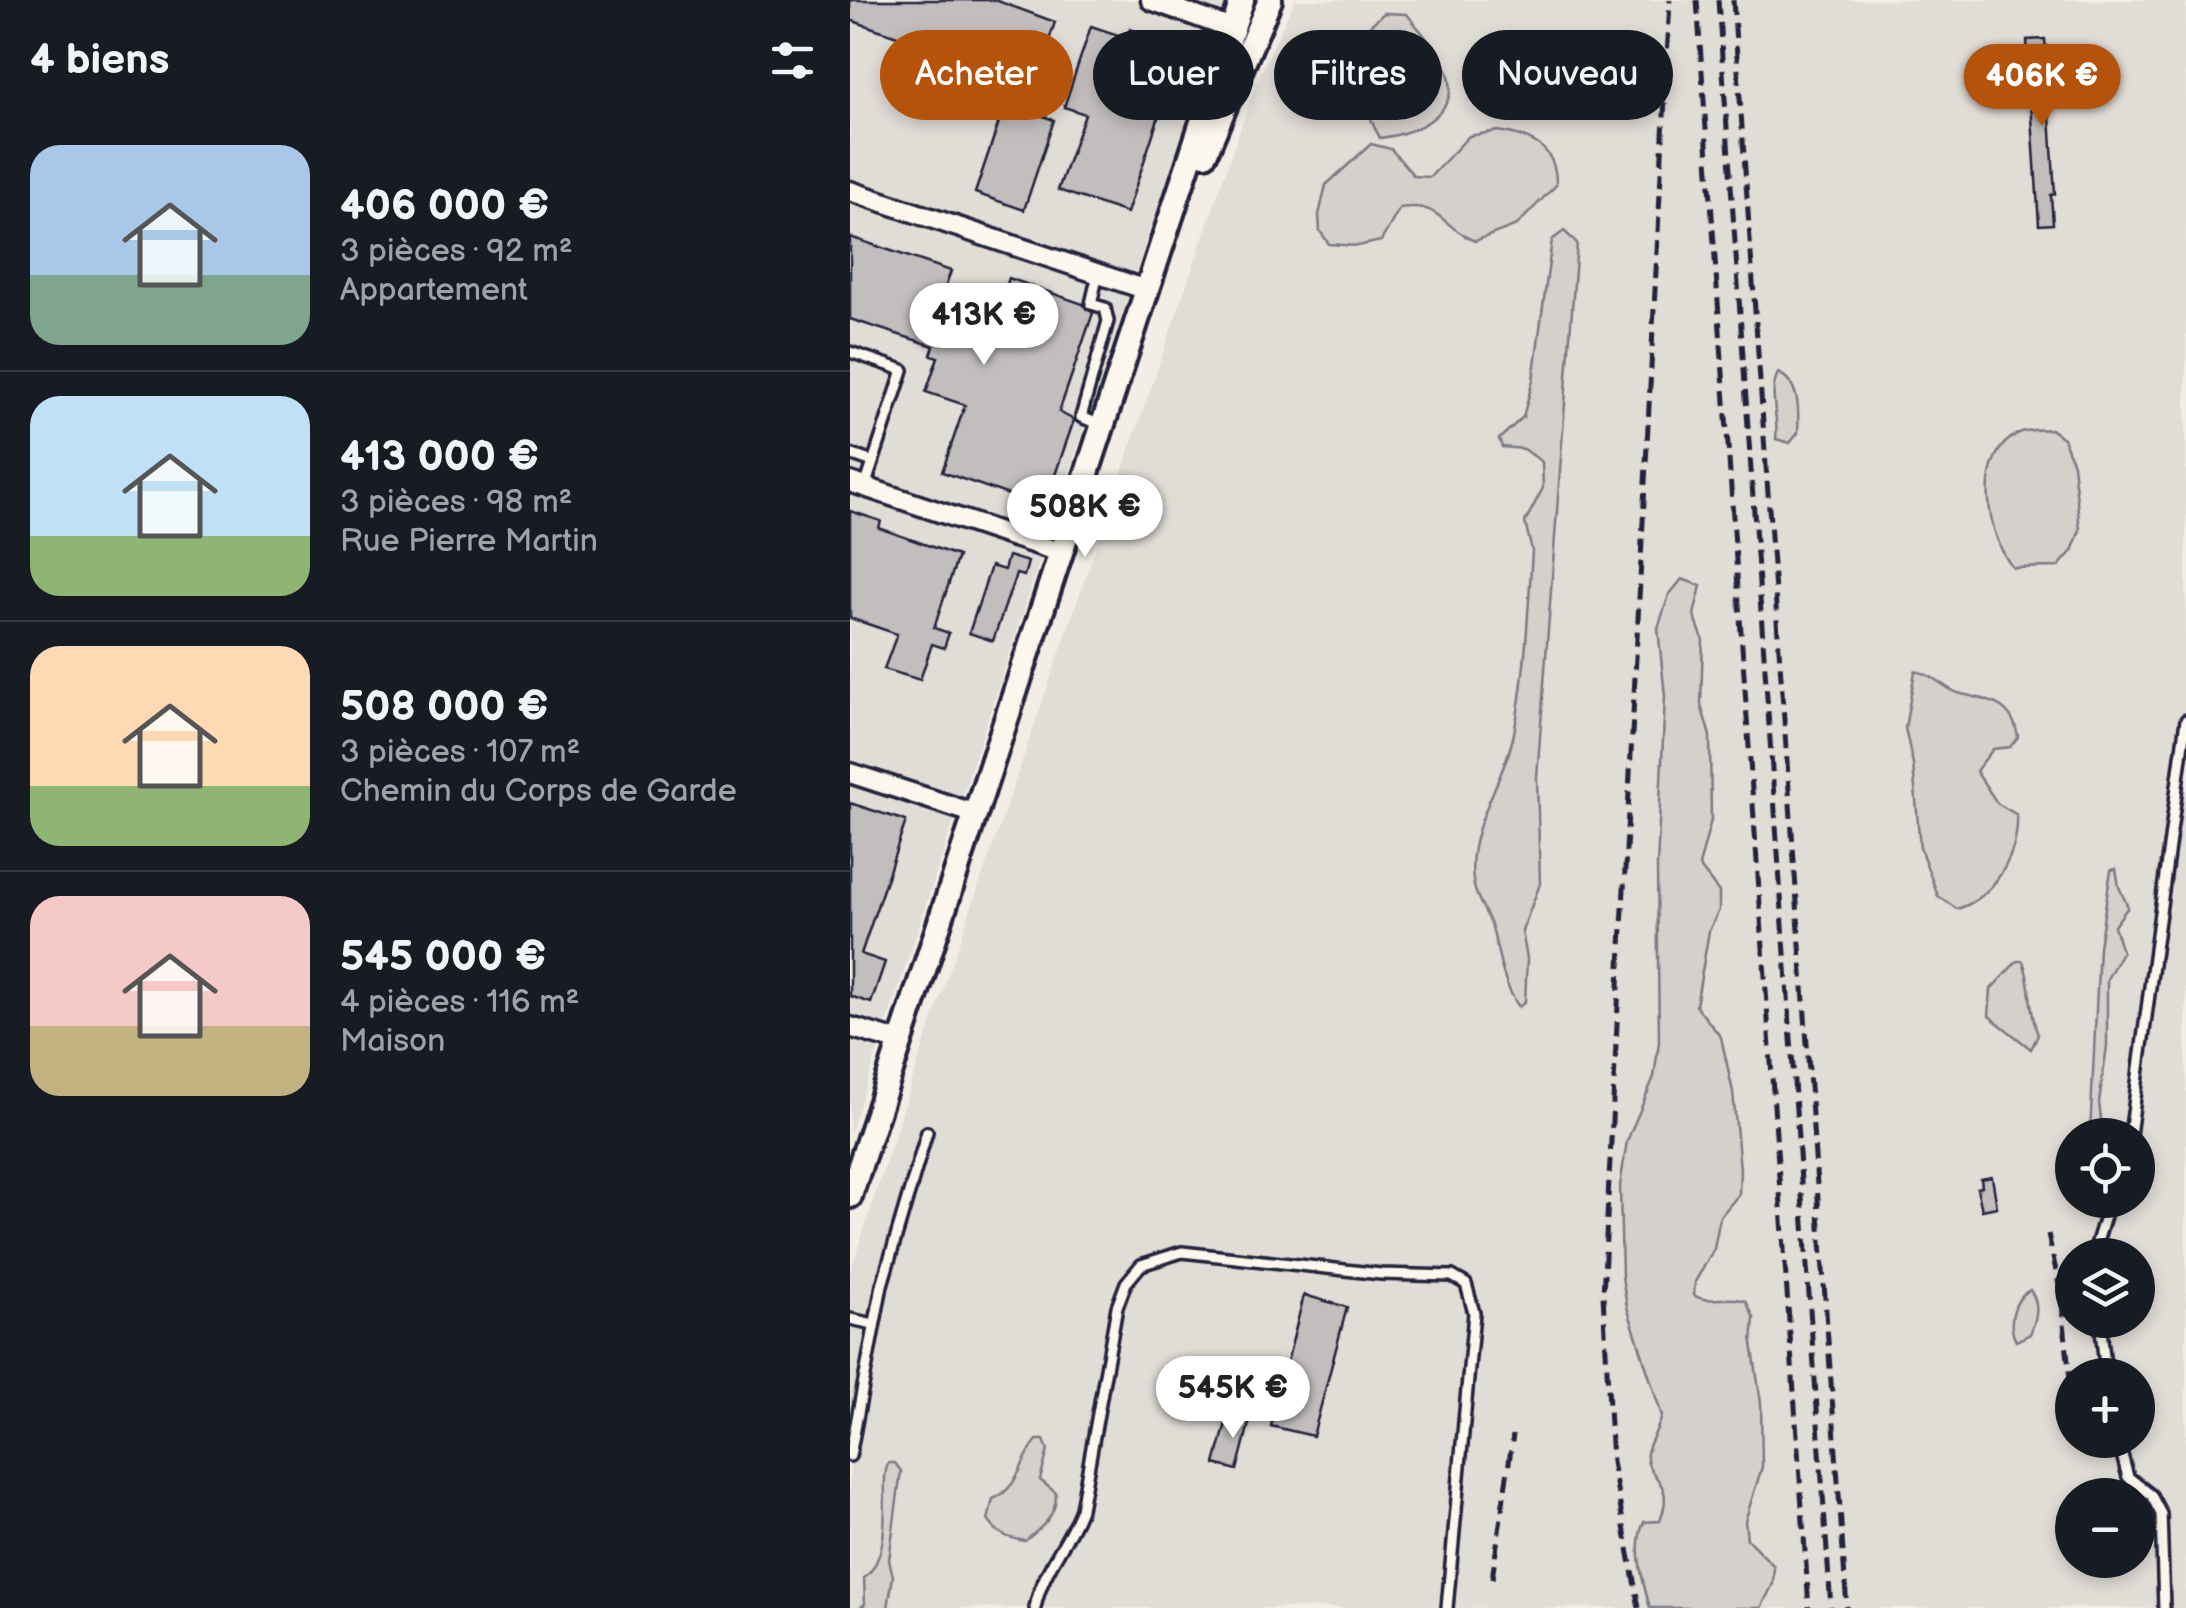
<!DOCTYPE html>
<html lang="fr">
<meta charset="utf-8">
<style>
:root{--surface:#171b24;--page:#242831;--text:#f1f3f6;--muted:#9ea1a6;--line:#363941;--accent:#b45309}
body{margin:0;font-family:"Balsamiq Sans",sans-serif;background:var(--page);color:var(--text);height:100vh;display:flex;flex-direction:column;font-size:38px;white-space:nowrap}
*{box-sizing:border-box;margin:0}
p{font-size:32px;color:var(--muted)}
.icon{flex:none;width:55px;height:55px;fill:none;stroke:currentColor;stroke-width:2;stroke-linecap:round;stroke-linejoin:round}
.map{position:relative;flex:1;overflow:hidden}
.details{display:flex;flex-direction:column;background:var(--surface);width:850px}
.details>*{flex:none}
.top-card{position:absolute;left:30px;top:30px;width:950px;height:90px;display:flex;gap:20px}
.buttons{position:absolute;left:1205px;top:1118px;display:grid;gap:20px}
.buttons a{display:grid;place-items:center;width:100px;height:100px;border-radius:50%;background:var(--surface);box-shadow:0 5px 15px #0003;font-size:50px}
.price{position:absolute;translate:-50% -85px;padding:0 22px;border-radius:35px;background:#fff;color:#222;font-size:32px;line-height:65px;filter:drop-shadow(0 2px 5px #0008)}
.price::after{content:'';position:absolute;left:50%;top:60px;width:30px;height:22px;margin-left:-15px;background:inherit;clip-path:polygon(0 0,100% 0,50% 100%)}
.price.active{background:var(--accent);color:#fff}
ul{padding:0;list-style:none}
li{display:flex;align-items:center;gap:30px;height:250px;padding:0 30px}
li+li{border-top:2px solid var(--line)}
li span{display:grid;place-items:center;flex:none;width:280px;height:200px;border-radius:30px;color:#555}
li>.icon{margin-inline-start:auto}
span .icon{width:120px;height:120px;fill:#fffc;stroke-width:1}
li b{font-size:42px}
h2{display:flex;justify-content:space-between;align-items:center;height:120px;padding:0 30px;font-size:42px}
.pill{padding:0 35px;border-radius:45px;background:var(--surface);box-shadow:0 5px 15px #0003;font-size:35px;line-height:90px}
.pill.active{background:var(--accent);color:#fff}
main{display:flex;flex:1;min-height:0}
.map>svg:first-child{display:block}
</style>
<main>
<section class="details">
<h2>4 biens<svg class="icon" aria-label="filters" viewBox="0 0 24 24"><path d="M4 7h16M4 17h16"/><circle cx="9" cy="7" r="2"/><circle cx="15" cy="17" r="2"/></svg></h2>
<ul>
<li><span style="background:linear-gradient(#a9c7e8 65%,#7fa58c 0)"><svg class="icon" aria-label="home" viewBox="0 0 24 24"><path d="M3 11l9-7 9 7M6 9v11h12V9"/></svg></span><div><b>406 000 €</b><p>3 pièces · 92 m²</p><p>Appartement</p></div></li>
<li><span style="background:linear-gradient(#bfe0f5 70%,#8fb573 0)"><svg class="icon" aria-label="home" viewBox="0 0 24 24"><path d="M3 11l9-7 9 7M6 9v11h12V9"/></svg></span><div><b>413 000 €</b><p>3 pièces · 98 m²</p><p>Rue Pierre Martin</p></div></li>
<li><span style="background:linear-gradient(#ffd9b3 70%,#8fb573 0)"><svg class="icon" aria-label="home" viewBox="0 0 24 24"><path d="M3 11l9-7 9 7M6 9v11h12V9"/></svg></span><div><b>508 000 €</b><p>3 pièces · 107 m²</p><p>Chemin du Corps de Garde</p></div></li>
<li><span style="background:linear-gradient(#f6c9c9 65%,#c2b280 0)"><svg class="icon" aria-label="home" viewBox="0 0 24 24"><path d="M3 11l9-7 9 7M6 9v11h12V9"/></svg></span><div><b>545 000 €</b><p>4 pièces · 116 m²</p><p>Maison</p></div></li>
</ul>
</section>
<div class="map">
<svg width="1336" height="1608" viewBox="0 0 1336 1608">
<rect width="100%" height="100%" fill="#f2eee5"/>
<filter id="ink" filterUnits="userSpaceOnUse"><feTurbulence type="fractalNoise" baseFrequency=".01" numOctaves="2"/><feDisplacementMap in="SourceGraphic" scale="20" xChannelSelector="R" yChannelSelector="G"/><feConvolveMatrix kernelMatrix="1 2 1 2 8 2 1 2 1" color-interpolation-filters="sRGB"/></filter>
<g filter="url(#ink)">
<path fill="#e0dcd6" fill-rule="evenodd" d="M 0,0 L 376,0 L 0,1134 Z
M 445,0 L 1336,0 L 1336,1608 L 0,1608 L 0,1273 L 75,1042 L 408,78 ZM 1222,1135 L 1288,1135 L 1288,1200 L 1222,1200 ZM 1222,1255 L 1288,1255 L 1288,1320 L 1222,1320 ZM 1222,1375 L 1288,1375 L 1288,1440 L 1222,1440 ZM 1222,1495 L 1288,1495 L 1288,1560 L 1222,1560 Z"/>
<path fill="#d4d1cc" stroke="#7b7a84" stroke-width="2.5" d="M 534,13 L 557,14 C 569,30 586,47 595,65 C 617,111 566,134 530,138 C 510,104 511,69 515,30 Z
M 648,131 C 681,136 707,147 706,185 L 667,225 L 625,241 C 592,228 591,201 550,208 L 531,241 L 508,246 L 479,244 L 470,231 L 469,215 L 476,185 L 521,144 L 541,149 L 564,176 L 580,177 L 619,136 Z
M 714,231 L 727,243 L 687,777 L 690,884 L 672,931 L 677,958 L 675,1002 L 669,1007 C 653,985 649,955 642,928 C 638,914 627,901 624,886 C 613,832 654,784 664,733 C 676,674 678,611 682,551 L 675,522 L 693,488 L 692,462 L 674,449 L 652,447 L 649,439 L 673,417 L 683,380 L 702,240 Z
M 928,373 C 950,382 949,412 948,433 L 940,443 L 926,439 C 929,417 918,393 928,373 Z
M 1201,429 L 1214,439 L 1223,464 L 1230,530 L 1222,551 L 1208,567 L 1163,568 C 1137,536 1122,455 1169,433 C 1177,429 1192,430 1201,429 Z
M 832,579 L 851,586 L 844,615 L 853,639 L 851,705 L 860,736 L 861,820 L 849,866 L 869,892 L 869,910 L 859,931 L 846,1006 L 871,1037 L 883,1092 L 890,1169 L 889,1194 L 870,1217 L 864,1249 L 845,1282 L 844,1295 C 857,1305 879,1294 896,1301 L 904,1318 L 902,1343 L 911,1403 L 912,1467 L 895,1521 L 897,1539 L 924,1566 L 923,1584 L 911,1608 L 800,1608 C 793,1582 782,1547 794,1522 L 810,1521 C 827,1478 794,1479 797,1453 C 799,1442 809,1428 812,1416 L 777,1307 L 772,1277 L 770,1186 L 777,1141 L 804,1077 L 809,1042 L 807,867 L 815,696 L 808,628 L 819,595 Z
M 1065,671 C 1085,675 1093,688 1108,693 C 1137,701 1162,700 1168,737 L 1160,747 L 1143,749 L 1126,771 L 1147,803 L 1167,815 C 1169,854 1144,898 1107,909 L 1088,896 L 1070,848 L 1063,764 L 1055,728 Z
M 1266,869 L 1269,887 L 1278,907 L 1264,926 L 1272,952 L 1257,979 L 1257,1046 L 1249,1103 L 1253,1135 L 1240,1135 L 1249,947 L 1261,870 Z
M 1167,961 L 1173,961 C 1182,984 1178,1009 1188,1035 L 1181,1049 L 1139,1016 L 1141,989 Z
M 1180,1290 C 1190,1304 1187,1318 1180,1334 L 1166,1341 C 1157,1325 1163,1298 1180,1290 Z
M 187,1440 L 194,1440 L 198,1450 L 190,1480 L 206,1493 C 207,1516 192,1527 175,1541 C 158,1538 148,1535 138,1520 L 143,1499 C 169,1489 170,1460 187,1440 Z
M 39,1463 L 45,1463 L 51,1471 L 39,1560 L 43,1576 L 38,1608 L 9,1608 L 15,1604 L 14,1578 C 48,1550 27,1476 39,1463 Z"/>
<path fill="#c2bebe" stroke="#22223b" stroke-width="2.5" d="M 0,0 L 145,0 L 205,22 L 176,110 L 204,120 L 174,210 L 125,193 L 160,89 L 132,80 L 136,66 L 0,20 Z
M 241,26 L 277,38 L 280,29 L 332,46 L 277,213 L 208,190 L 235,114 L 214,107 Z
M 1195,39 L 1205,194 L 1201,195 L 1203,224 L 1189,225 L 1177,40 Z
M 0,237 L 101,271 L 82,325 L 137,343 L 159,278 L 233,304 L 243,313 L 209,412 L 224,420 L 194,507 L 92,472 L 115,405 L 76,392 L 88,357 L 81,355 L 84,346 L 0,319 Z
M 0,511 L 31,521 L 29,528 L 108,556 L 84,628 L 99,633 L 94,648 L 82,644 L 70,680 L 34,669 L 47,634 L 0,618 Z
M 158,556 L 178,562 L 174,576 L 166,574 L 143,641 L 119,633 L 141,566 L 154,570 Z
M 0,803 L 56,821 L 11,954 L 35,962 L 21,1003 L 0,996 Z
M 1142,1177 L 1147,1207 L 1132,1210 L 1127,1188 L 1132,1187 L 1131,1179 Z
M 454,1295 L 497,1307 L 463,1436 L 421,1426 Z
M 379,1412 L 401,1416 L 387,1470 L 365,1464 Z"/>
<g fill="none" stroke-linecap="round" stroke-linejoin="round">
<g stroke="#22223b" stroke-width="16">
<path id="lane" d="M 248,274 L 241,304 L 255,308 L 258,321 L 231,417 L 249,424
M 0,352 L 53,370 L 15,487
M 0,454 L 23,462
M 1280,1135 L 1336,720
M 1243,1255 L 1260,1200
M 0,1319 L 24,1324
M 1250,1320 L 1256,1375
M 1268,1440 L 1278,1477 L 1301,1495 L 1311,1514 L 1314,1608
M 0,1456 L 32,1285 L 77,1132
M 185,1608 C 192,1570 218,1544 231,1509 L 267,1307 L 276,1283 L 291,1265 L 332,1252 L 531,1274 L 602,1276 L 616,1284 L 624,1313 L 597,1608"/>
</g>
<g stroke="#22223b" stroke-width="25">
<path id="street" d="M 301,0 L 382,29
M 0,191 L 297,290
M 0,482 L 209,552
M 0,773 L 126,814
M 0,1027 L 51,1042"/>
</g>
<g stroke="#22223b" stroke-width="30">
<path id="secondary" d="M 355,154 L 420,0
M 0,1196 L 392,0"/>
</g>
<use href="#lane" stroke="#fbf7ec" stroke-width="9"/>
<use href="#street" stroke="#fbf7ec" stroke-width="18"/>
<use href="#secondary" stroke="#fbf7ec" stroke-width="22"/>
<path stroke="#22223b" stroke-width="5" stroke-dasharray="15 8" stroke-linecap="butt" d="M 847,0 L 959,1608
M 868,0 L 981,1608
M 883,0 L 997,1608
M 1198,1234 L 1211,1294 L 1222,1399
M 642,1579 L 663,1435
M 789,1608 L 762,1462 L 753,1295 L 820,0"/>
</g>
</g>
</svg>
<div class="buttons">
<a><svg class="icon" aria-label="locate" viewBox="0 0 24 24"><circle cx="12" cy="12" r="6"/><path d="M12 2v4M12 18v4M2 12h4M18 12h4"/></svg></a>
<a><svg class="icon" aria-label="layers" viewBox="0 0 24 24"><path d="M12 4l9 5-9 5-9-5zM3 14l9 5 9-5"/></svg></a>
<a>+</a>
<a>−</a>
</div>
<b class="price active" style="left:1192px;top:129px">406K €</b>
<b class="price" style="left:134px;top:368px">413K €</b>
<b class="price" style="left:235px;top:560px">508K €</b>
<b class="price" style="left:383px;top:1441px">545K €</b>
<div class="top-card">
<a class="pill active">Acheter</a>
<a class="pill">Louer</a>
<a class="pill">Filtres</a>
<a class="pill">Nouveau</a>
</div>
</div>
</main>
